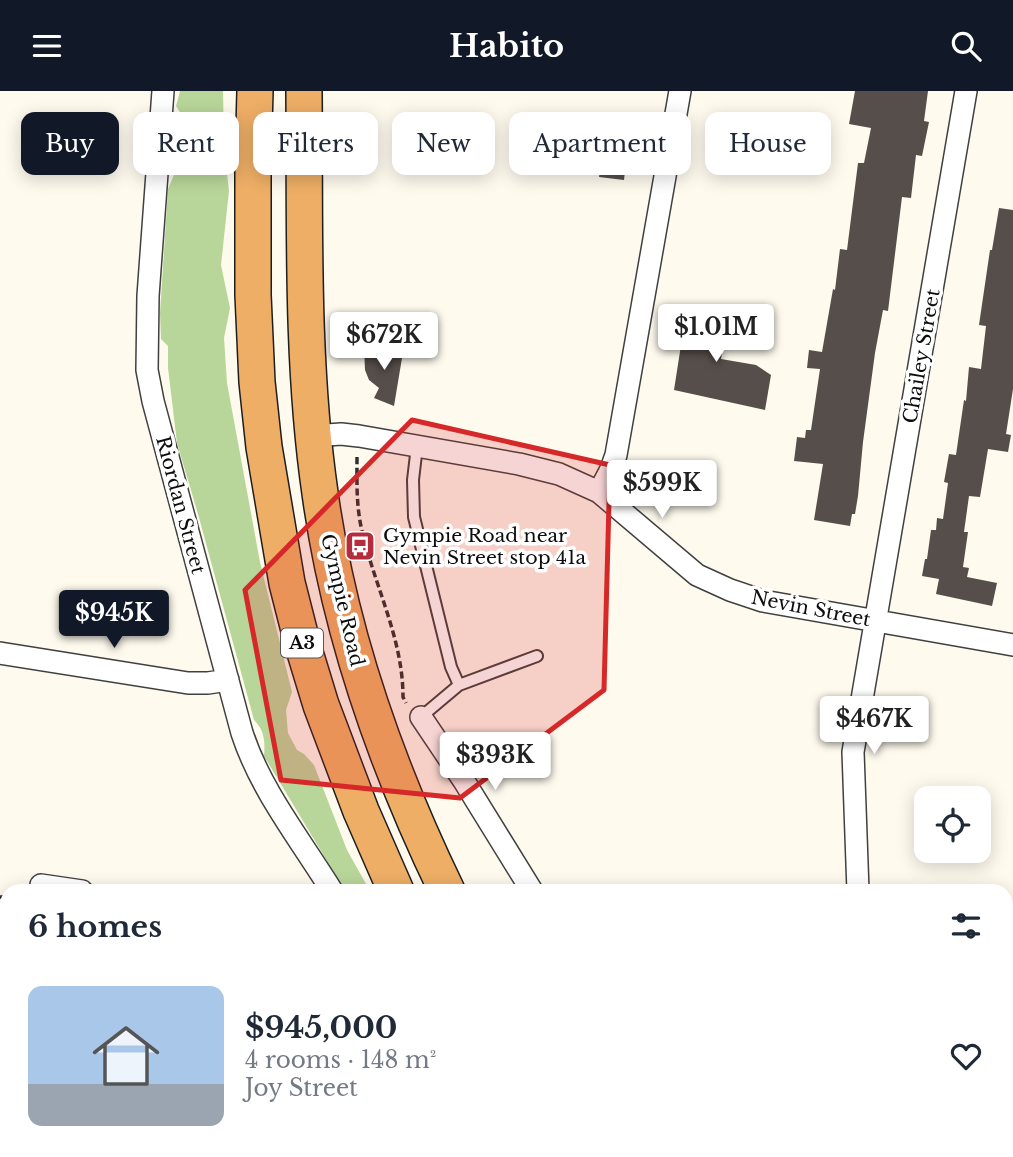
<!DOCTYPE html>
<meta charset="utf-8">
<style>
:root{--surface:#fff;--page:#f6f6f7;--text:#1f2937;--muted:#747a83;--accent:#111827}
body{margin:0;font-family:"Libre Baskerville",serif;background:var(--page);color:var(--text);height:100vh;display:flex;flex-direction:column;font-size:26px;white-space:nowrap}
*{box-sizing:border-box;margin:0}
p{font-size:23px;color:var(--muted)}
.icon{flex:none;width:38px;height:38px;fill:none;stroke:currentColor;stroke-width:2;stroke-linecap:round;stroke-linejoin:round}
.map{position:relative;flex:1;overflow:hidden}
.details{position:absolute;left:0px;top:793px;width:1013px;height:275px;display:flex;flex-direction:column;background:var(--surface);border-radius:21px 21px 0 0;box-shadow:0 4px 18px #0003}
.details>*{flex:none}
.top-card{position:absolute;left:21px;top:21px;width:971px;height:63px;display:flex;gap:14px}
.fabs{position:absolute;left:914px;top:695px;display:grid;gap:14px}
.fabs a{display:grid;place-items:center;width:77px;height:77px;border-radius:14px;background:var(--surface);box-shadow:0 4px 18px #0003;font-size:35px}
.price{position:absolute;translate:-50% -60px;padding:0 16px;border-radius:7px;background:#fff;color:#222;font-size:23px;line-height:46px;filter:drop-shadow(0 2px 4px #0008)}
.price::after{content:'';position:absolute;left:50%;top:42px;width:21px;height:16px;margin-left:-10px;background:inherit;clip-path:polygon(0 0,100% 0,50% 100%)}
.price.active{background:var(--accent);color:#fff}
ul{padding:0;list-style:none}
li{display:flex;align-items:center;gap:21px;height:175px;padding:0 28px}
li span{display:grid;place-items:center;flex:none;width:196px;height:140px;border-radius:14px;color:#555}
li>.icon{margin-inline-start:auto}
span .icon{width:84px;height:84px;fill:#fffc;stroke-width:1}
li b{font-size:30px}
h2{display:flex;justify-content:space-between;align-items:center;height:84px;padding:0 28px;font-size:30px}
.tag{padding:0 24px;border-radius:14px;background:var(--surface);box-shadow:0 4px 18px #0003;font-size:24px;line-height:63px}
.tag.active{background:var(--accent);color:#fff}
header{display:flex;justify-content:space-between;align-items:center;height:91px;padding:0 28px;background:var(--accent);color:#fff;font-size:32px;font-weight:800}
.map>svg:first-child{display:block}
</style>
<header><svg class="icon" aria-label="menu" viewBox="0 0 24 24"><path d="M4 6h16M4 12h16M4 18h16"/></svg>Habito<svg class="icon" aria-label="search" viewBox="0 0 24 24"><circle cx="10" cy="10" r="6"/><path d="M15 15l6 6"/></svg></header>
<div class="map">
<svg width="1013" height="1066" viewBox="0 0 1013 1066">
<rect width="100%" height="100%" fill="#fefaee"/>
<path fill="#b9d69a" d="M 180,0 L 223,0 L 224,55 L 229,100 L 221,174 L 230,217 L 224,247 L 227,292 L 260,471 L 292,601 L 286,619 L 288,642 L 297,659 L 304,663 L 314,674 L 347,759 L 370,800 L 345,800 L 264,665 C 265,651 265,640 254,629 L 198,423 L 177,352 L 168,277 L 168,255 L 161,248 L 160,222 L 168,98 L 178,74 L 175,54 L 175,37 L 181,23 L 176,15 Z"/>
<path fill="#554e4a" d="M 855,0 L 928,0 L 924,30 L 929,31 L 922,65 L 916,64 L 911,107 L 902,106 L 888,220 L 883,219 L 875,262 L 863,351 L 858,405 L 855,423 L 852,423 L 850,435 L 814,429 L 823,373 L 794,370 L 797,346 L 805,347 L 806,339 L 811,339 L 820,278 L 807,277 L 809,259 L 822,261 L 833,198 L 835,199 L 840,158 L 847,159 L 858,72 L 864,72 L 871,37 L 849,33 Z
M 606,37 L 633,40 L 629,71 L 626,71 L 624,89 L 599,86 Z
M 999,117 L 1013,119 L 1013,298 L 1006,343 L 1011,344 L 1008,361 L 988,358 L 980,406 L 969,405 L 964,441 L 968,441 L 963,476 L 969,477 L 967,486 L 997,492 L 992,515 L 936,503 L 939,488 L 922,485 L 925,468 L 927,468 L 931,439 L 936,439 L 937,427 L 943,428 L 948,392 L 944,391 L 949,363 L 956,364 L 964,309 L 966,310 L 969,276 L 981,278 L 986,235 L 979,234 L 990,159 L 992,159 Z
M 683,216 L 728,224 L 721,268 L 756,274 L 771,284 L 765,319 L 674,299 L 681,254 L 676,253 Z
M 364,254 L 403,261 L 394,315 L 374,307 L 379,297 L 369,289 L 365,279 Z"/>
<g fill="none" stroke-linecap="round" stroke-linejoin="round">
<g stroke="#404040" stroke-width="14">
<path id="service" d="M 417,355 L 413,389 L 414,426 L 451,576 L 459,594
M 421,626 L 459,594 L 537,565"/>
</g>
<g stroke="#404040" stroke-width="24">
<path id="minor" d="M 163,0 L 148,205 L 147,279 L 153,310 L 242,642 C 261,700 300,748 332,800
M 313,345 L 341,343 L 359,345 L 519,373 L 559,383 L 599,401 L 697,484 L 730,499 L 763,510 L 1013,554
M 599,401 L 611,378 L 616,364 L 680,0
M 0,562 L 188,592 L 208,592 L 228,589
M 421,626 L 464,690 L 532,800
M 41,794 L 82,800
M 858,800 L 853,661 L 966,0
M 0,1048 L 7,1049
M 76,1060 L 109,1066
M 703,1060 L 706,1066
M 991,1060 L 997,1066
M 452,1066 L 453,1060
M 589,1066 L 595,1060"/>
</g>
<g stroke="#1e1e1e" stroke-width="38">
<path id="trunk" d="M 255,0 L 253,74 L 253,204 L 257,291 L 264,356 L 287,492 L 303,555 L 321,614 L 361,720 L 396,800
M 304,0 C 305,133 301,271 320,402 C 339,541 386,674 447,800
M 559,1060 L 563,1066
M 619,1060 L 623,1066
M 521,1066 L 521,1060"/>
</g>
<path stroke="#2f2f2f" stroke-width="3.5" stroke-dasharray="7 3.5" stroke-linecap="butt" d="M 177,69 L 225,71
M 357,366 C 357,392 356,414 362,440 C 375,496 403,548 403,606 L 406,612
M 0,806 L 7,806
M 917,1066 L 922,1060"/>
<use href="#service" stroke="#fff" stroke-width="10"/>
<use href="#minor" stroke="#fff" stroke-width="21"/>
<use href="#trunk" stroke="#eeae66" stroke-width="35"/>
</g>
<path fill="#d62828" fill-opacity="0.2" stroke="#d62828" stroke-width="5" stroke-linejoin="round" d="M 412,329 L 610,374 L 604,599 L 460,707 L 281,689 L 245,499 Z"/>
<defs>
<g id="bus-square" transform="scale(1.575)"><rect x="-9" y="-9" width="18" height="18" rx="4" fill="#b52d3d" stroke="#fff"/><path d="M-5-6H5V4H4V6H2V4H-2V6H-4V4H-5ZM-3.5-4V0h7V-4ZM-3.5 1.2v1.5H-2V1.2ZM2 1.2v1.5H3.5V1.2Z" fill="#fff"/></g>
</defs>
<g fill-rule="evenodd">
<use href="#bus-square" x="360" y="455"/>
</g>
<g text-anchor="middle" stroke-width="7" stroke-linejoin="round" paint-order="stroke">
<rect fill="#fff" stroke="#565656" stroke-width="2" x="281" y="537.5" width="42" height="29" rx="5"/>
<g font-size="18" font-weight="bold" fill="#0d0d0d">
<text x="302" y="558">A3</text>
</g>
<g font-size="19" fill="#0d0d0d" stroke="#fff">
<text transform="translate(921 265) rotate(-80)" y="7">Chailey Street</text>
<text transform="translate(181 414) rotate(75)" y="7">Riordan Street</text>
<text transform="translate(343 509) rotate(77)" y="7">Gympie Road</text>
<text transform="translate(811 517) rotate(11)" y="7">Nevin Street</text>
</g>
<g font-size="19" fill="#0d0d0d" stroke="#fff" text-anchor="start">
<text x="383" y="451">Gympie Road near<tspan x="383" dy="22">Nevin Street stop 41a</tspan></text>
</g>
</g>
</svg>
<div class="fabs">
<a><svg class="icon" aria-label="locate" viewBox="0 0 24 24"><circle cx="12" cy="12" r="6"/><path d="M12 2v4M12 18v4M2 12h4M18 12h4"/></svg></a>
</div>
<b class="price" style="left:716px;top:273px">$1.01M</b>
<b class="price" style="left:384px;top:281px">$672K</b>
<b class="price" style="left:662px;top:429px">$599K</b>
<b class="price active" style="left:114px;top:559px">$945K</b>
<b class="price" style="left:874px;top:665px">$467K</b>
<b class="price" style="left:495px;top:701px">$393K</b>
<div class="top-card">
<a class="tag active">Buy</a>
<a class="tag">Rent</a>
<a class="tag">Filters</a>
<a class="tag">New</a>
<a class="tag">Apartment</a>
<a class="tag">House</a>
</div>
<section class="details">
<h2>6 homes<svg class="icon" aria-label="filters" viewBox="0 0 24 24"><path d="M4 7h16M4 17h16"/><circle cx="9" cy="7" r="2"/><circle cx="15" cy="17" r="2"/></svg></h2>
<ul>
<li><span style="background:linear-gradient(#a9c7e8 70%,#9aa5b1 0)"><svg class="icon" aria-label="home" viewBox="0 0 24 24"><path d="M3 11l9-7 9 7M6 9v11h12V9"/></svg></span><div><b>$945,000</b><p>4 rooms · 148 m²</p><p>Joy Street</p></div><svg class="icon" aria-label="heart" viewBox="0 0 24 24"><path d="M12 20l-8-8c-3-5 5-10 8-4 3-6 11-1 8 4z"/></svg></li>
</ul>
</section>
</div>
